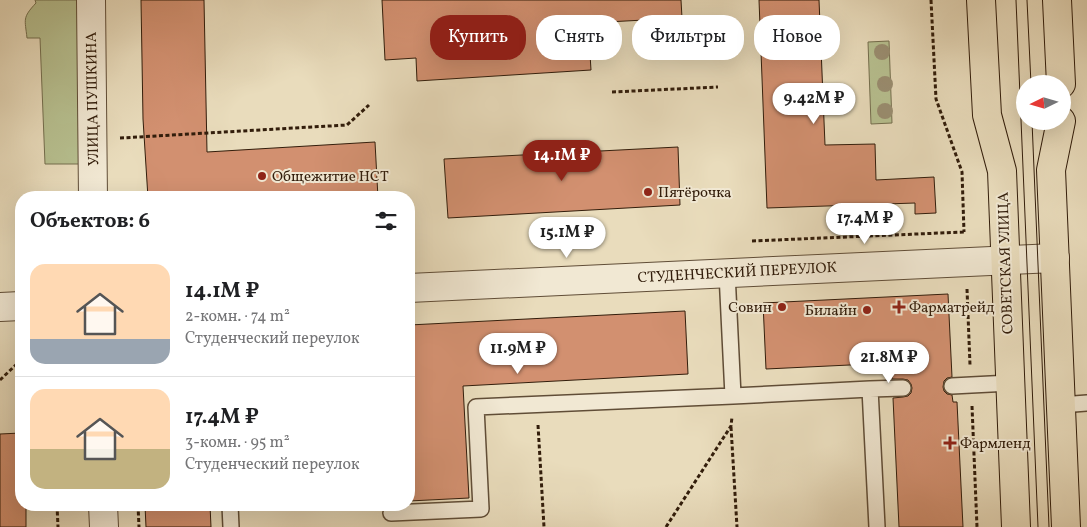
<!DOCTYPE html>
<html lang="ru">
<meta charset="utf-8">
<style>
:root{--surface:#fff;--page:#f2f2f2;--text:#202124;--muted:#757577;--line:#e0e0e0;--accent:#8f2418}
body{margin:0;font-family:Vollkorn,serif;background:var(--page);color:var(--text);height:100vh;display:flex;flex-direction:column;font-size:19px;white-space:nowrap}
*{box-sizing:border-box;margin:0}
p{font-size:16px;color:var(--muted)}
.icon{flex:none;width:28px;height:28px;fill:none;stroke:currentColor;stroke-width:2;stroke-linecap:round;stroke-linejoin:round}
.map{position:relative;flex:1;overflow:hidden}
.panel{position:absolute;left:15px;top:191px;width:400px;height:320px;display:flex;flex-direction:column;background:var(--surface);border-radius:20px;box-shadow:0 5px 20px #0002}
.panel>*{flex:none}
.guide{position:absolute;left:430px;top:15px;width:475px;height:45px;display:flex;gap:10px}
.needle{width:32px;rotate:265deg}
.buttons{position:absolute;left:1016px;top:75px;display:grid;gap:10px}
.buttons a{display:grid;place-items:center;width:55px;height:55px;border-radius:50%;background:var(--surface);box-shadow:0 5px 20px #0002;font-size:25px}
.price{position:absolute;translate:-50% -42px;padding:0 11px;border-radius:18px;background:#fff;color:#222;font-size:16px;line-height:32px;filter:drop-shadow(0 1px 2px #0008)}
.price::after{content:'';position:absolute;left:50%;top:30px;width:15px;height:11px;margin-left:-8px;background:inherit;clip-path:polygon(0 0,100% 0,50% 100%)}
.price.active{background:var(--accent);color:#fff}
ul{padding:0;list-style:none}
li{display:flex;align-items:center;gap:15px;height:125px;padding:0 15px}
li+li{border-top:1px solid var(--line)}
li span{display:grid;place-items:center;flex:none;width:140px;height:100px;border-radius:15px;color:#555}
li>.icon{margin-inline-start:auto}
span .icon{width:60px;height:60px;fill:#fffc;stroke-width:1}
li b{font-size:21px}
h2{display:flex;justify-content:space-between;align-items:center;height:60px;padding:0 15px;font-size:21px}
.tag{padding:0 18px;border-radius:20px;background:var(--surface);box-shadow:0 5px 20px #0002;font-size:18px;line-height:45px}
.tag.active{background:var(--accent);color:#fff}
.map>svg:first-child{display:block}
</style>
<div class="map">
<svg width="1087" height="527" viewBox="0 0 1087 527">
<rect width="100%" height="100%" fill="#e9dcbc"/>
<filter id="stains"><feTurbulence type="fractalNoise" baseFrequency=".004" numOctaves="4"/><feColorMatrix values="0 0 0 0 .2 0 0 0 0 .09 0 0 0 0 .02 0 0 0 .5 -.17"/></filter>
<radialGradient id="worn" r=".72"><stop offset=".6" stop-color="#630" stop-opacity="0"/><stop offset="1" stop-color="#630" stop-opacity=".3"/></radialGradient>
<path fill="#b7c090" stroke="#746e4e" d="M 35,0 L 78,0 L 83,164 L 45,164 L 40,38 L 27,38 C 25,19 22,18 36,3 Z
M 889,41 L 892,123 L 871,124 L 868,42 Z"/>
<path fill="#d29070" stroke="#321d0b" d="M 141,0 L 204,0 L 207,152 L 375,142 L 378,198 L 148,198 L 143,119 Z
M 382,0 L 681,0 L 682,18 L 588,23 L 591,70 L 417,81 L 416,58 L 385,60 Z
M 759,0 L 819,0 L 825,145 L 875,144 L 876,180 L 934,177 L 936,213 L 915,214 L 915,203 L 767,208 Z
M 682,34 L 683,56 L 654,58 L 653,35 Z
M 678,147 L 680,205 L 448,218 L 444,159 Z
M 948,294 L 952,377 L 947,378 L 944,381 L 943,387 L 944,391 L 947,394 L 952,395 L 953,402 L 957,402 L 963,527 L 899,527 L 893,398 L 903,397 L 908,396 L 911,393 L 912,388 L 911,384 L 908,380 L 903,379 L 892,379 L 891,363 L 766,369 L 763,303 Z
M 685,311 L 688,374 L 463,386 L 469,498 L 409,501 L 409,325 Z
M 21,433 L 21,505 L 26,505 L 26,527 L 0,527 L 0,434 Z
M 145,505 L 210,505 L 211,527 L 146,527 Z"/>
<g fill="none" stroke-linecap="round" stroke-linejoin="round">
<g stroke="#604d37" stroke-width="18">
<path id="lane" d="M 727,273 L 733,396
M 952,386 L 1010,383
M 870,389 L 903,388
M 1061,405 L 1087,403
M 230,505 L 231,527
M 391,513 L 481,509 L 476,407 L 733,396 L 870,389 L 877,527"/>
</g>
<g stroke="#604d37" stroke-width="30">
<path id="street" d="M 91,0 L 93,198
M 409,288 L 1055,258
M 0,307 L 21,306
M 103,505 L 104,527"/>
</g>
<g stroke="#321d0b" stroke-width="30">
<path id="primary" d="M 981,0 L 987,115 L 1002,171 L 1016,527
M 1057,0 L 1061,84
M 1061,121 L 1051,170 L 1066,527"/>
</g>
<path stroke="#321d0b" stroke-width="3" stroke-dasharray="4 2.5" stroke-linecap="butt" d="M 931,0 L 936,99 L 962,172 L 964,232
M 612,92 L 718,87
M 120,138 L 347,125 L 369,105
M 752,241 L 964,232
M 967,289 L 970,365
M 0,380 L 21,360
M 972,406 L 977,527
M 538,425 L 544,527
M 731,427 L 737,527
M 57,505 L 58,527
M 138,505 L 139,527
M 666,527 L 731,426 L 732,417"/>
<use href="#lane" stroke="#f1e8d3" stroke-width="15"/>
<use href="#street" stroke="#f1e8d3" stroke-width="28"/>
<use href="#primary" stroke="#e9dcbc" stroke-width="28"/>
<path stroke="#321d0b" stroke-width="1" d="M 1016,0 L 1038,527
M 1027,0 L 1031,84
M 1032,121 L 1049,527"/>
</g>
<g fill="#9a8e71">
<circle cx="882" cy="52" r="8"/>
<circle cx="885" cy="84" r="8"/>
<circle cx="885" cy="111" r="8"/>
</g>
<g fill="#8f2418" stroke="#f1e8d3" stroke-width="2">
<circle cx="262" cy="176" r="5"/>
<circle cx="648" cy="192" r="5"/>
<circle cx="782" cy="307" r="5"/>
<path d="M896.5 299.5h5v5h5v5h-5v5h-5v-5h-5v-5h5z"/>
<circle cx="867" cy="310" r="5"/>
<path d="M947.5 435.5h5v5h5v5h-5v5h-5v-5h-5v-5h5z"/>
</g>
<g text-anchor="middle" stroke-width="4" stroke-linejoin="round" paint-order="stroke">
<g font-size="15" fill="#321d0b" stroke="#f1e8d3">
<text transform="translate(92 99) rotate(-91)" y="5">УЛИЦА ПУШКИНА</text>
<text transform="translate(1005 263) rotate(-92)" y="5">СОВЕТСКАЯ УЛИЦА</text>
<text transform="translate(737 272) rotate(-3)" y="5">СТУДЕНЧЕСКИЙ ПЕРЕУЛОК</text>
</g>
<g font-size="15" fill="#321d0b" stroke="#f1e8d3" text-anchor="start">
<text x="272" y="181">Общежитие НСТ</text>
<text x="658" y="197">Пятёрочка</text>
<text x="772" y="312" text-anchor="end">Совин</text>
<text x="909" y="312">Фарматрейд</text>
<text x="857" y="315" text-anchor="end">Билайн</text>
<text x="960" y="448">Фармленд</text>
</g>
</g>
<rect width="100%" height="100%" filter="url(#stains)"/>
<rect width="100%" height="100%" fill="url(#worn)"/>
</svg>
<div class="buttons">
<a><svg class="needle" viewBox="-14 -14 28 28"><path d="M0-13l5 13h-10z" fill="#e53935"/><path d="M0 13l5-13h-10z" fill="#757577"/></svg></a>
</div>
<b class="price" style="left:814px;top:125px">9.42M ₽</b>
<b class="price active" style="left:562px;top:182px">14.1M ₽</b>
<b class="price" style="left:865px;top:245px">17.4M ₽</b>
<b class="price" style="left:567px;top:259px">15.1M ₽</b>
<b class="price" style="left:518px;top:375px">11.9M ₽</b>
<b class="price" style="left:889px;top:384px">21.8M ₽</b>
<div class="guide">
<a class="tag active">Купить</a>
<a class="tag">Снять</a>
<a class="tag">Фильтры</a>
<a class="tag">Новое</a>
</div>
<section class="panel">
<h2>Объектов: 6<svg class="icon" aria-label="filters" viewBox="0 0 24 24"><path d="M4 7h16M4 17h16"/><circle cx="9" cy="7" r="2"/><circle cx="15" cy="17" r="2"/></svg></h2>
<ul>
<li><span style="background:linear-gradient(#ffd9b3 75%,#9aa5b1 0)"><svg class="icon" aria-label="home" viewBox="0 0 24 24"><path d="M3 11l9-7 9 7M6 9v11h12V9"/></svg></span><div><b>14.1M ₽</b><p>2-комн. · 74 m²</p><p>Студенческий переулок</p></div></li>
<li><span style="background:linear-gradient(#ffd9b3 60%,#c2b280 0)"><svg class="icon" aria-label="home" viewBox="0 0 24 24"><path d="M3 11l9-7 9 7M6 9v11h12V9"/></svg></span><div><b>17.4M ₽</b><p>3-комн. · 95 m²</p><p>Студенческий переулок</p></div></li>
</ul>
</section>
</div>
